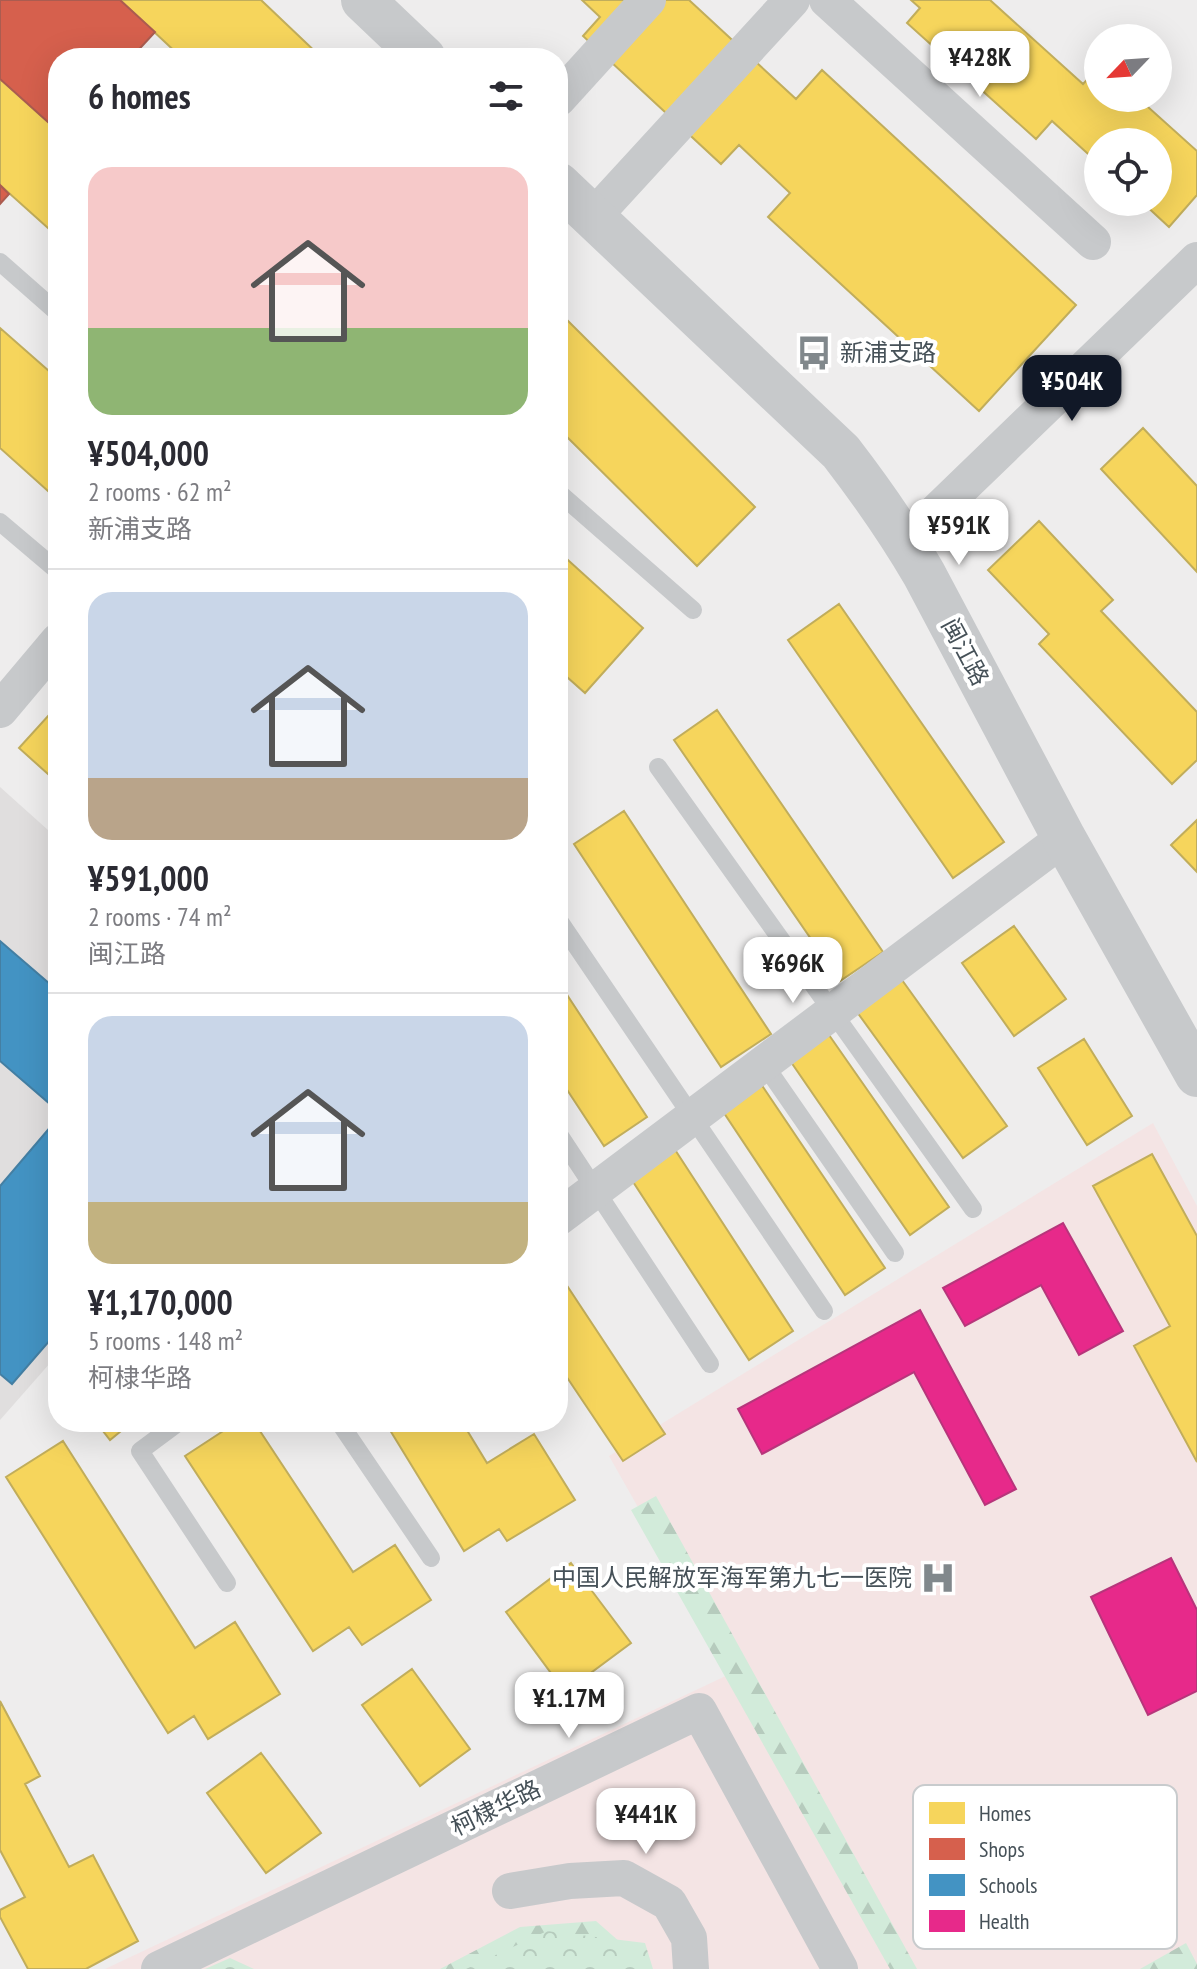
<!DOCTYPE html>
<meta charset="utf-8">
<style>
:root{--surface:#fff;--page:#f2f2f3;--text:#2b2b33;--muted:#7c7c81;--line:#e1e1e2;--accent:#111827}
body{margin:0;font-family:"PT Sans Narrow","Noto Sans SC",sans-serif;background:var(--page);color:var(--text);height:100vh;display:flex;flex-direction:column;font-size:30px;white-space:nowrap}
*{box-sizing:border-box;margin:0}
p{font-size:26px;color:var(--muted)}
.icon{flex:none;width:44px;height:44px;fill:none;stroke:currentColor;stroke-width:2;stroke-linecap:round;stroke-linejoin:round}
.map{position:relative;flex:1;overflow:hidden}
.side{position:absolute;left:48px;top:48px;width:520px;height:1384px;display:flex;flex-direction:column;background:var(--surface);border-radius:32px;box-shadow:0 8px 32px #0002}
.side>*{flex:none}
.needle{width:52px;rotate:245deg}
.tools{position:absolute;left:1084px;top:24px;display:grid;gap:16px}
.tools a{display:grid;place-items:center;width:88px;height:88px;border-radius:50%;background:var(--surface);box-shadow:0 8px 32px #0002;font-size:40px}
.price{position:absolute;translate:-50% -68px;padding:0 18px;border-radius:16px;background:#fff;color:#222;font-size:26px;line-height:52px;filter:drop-shadow(0 2px 4px #0008)}
.price::after{content:'';position:absolute;left:50%;top:48px;width:24px;height:18px;margin-left:-12px;background:inherit;clip-path:polygon(0 0,100% 0,50% 100%)}
.price.selected{background:var(--accent);color:#fff}
ul{padding:0;list-style:none}
li{display:grid;align-content:center;gap:16px;height:424px;padding:0 40px}
li+li{border-top:2px solid var(--line)}
li span{display:grid;place-items:center;height:248px;border-radius:24px;color:#555}
li>.icon{margin-inline-start:auto}
span .icon{width:144px;height:144px;fill:#fffc;stroke-width:1}
li b{font-size:34px}
h2{display:flex;justify-content:space-between;align-items:center;height:96px;padding:0 40px;font-size:34px}
.map>svg:first-child{display:block}
</style>
<div class="map">
<svg width="1197" height="1969" viewBox="0 0 1197 1969">
<defs>
<pattern id="forest-firs" width="22" height="20" patternUnits="userSpaceOnUse" patternTransform="scale(2)"><rect width="22" height="20" fill="#d2ebda"/><path d="M5 1l3.5 6h-7zM16 11l3.5 6h-7z" fill="#b6cbbd"/></pattern>
<pattern id="park-crowns" width="20" height="18" patternUnits="userSpaceOnUse" patternTransform="scale(2)"><rect width="20" height="18" fill="#d2ebda"/><path d="M2 6a3 3 0 1 1 6 0M12 15a3 3 0 1 1 6 0" fill="none" stroke="#b6cbbd"/></pattern>
</defs>
<rect width="100%" height="100%" fill="#eeeded"/>
<path fill="#e0dede" d="M 0,787 L 58,839 L 58,1354 L 0,1420 Z"/>
<path fill="#f4e4e4" d="M 1153,1123 L 1197,1206 L 1197,1969 L 105,1969 L 732,1673 L 609,1456 Z"/>
<path fill="url(#forest-firs)" d="M 656,1496 L 917,1969 L 890,1969 L 631,1510 Z
M 596,1921 L 637,1957 L 641,1969 L 440,1969 L 520,1927 Z
M 1186,1943 L 1197,1964 L 1197,1969 L 1140,1969 Z"/>
<path fill="url(#park-crowns)" d="M 547,1931 L 645,1943 L 653,1969 L 466,1969 Z
M 230,1958 L 254,1969 L 205,1969 Z"/>
<path fill="#f6d55c" stroke="#c1ad5b" stroke-width="2" d="M 120,0 L 261,0 L 322,58 L 182,58 Z
M 582,0 L 689,0 L 796,99 L 822,70 L 1076,305 L 979,411 L 768,217 L 790,193 L 739,145 L 721,164 L 583,36 L 600,17 Z
M 911,0 L 990,0 L 1083,84 L 1098,68 L 1098,98 L 1138,98 L 1197,151 L 1197,195 L 1169,227 L 1142,202 L 1158,202 L 1158,142 L 1098,142 L 1098,163 L 1052,121 L 1036,139 L 907,23 L 920,8 Z
M 0,79 L 58,131 L 58,237 L 0,185 Z
M 558,311 L 755,507 L 697,566 L 558,428 Z
M 0,328 L 58,379 L 58,500 L 0,448 Z
M 1143,428 L 1197,486 L 1197,572 L 1101,469 Z
M 1039,521 L 1113,600 L 1101,611 L 1197,712 L 1197,760 L 1172,784 L 1039,644 L 1049,634 L 988,570 Z
M 558,551 L 643,628 L 585,693 L 558,669 Z
M 839,604 L 1004,842 L 953,878 L 788,640 Z
M 58,705 L 58,783 L 19,748 Z
M 717,710 L 883,952 L 840,981 L 674,740 Z
M 624,811 L 771,1034 L 721,1067 L 574,844 Z
M 1197,820 L 1197,872 L 1171,845 Z
M 1014,926 L 1066,999 L 1014,1036 L 962,963 Z
M 902,980 L 1007,1126 L 963,1158 L 857,1012 Z
M 558,981 L 647,1117 L 604,1146 L 558,1076 Z
M 829,1035 L 949,1207 L 910,1235 L 791,1062 Z
M 1084,1039 L 1132,1116 L 1087,1145 L 1038,1068 Z
M 761,1084 L 885,1268 L 845,1295 L 722,1110 Z
M 670,1142 L 793,1331 L 749,1360 L 626,1171 Z
M 1152,1154 L 1197,1236 L 1197,1462 L 1134,1346 L 1170,1326 L 1093,1186 Z
M 558,1272 L 665,1434 L 623,1461 L 558,1364 Z
M 96,1422 L 132,1422 L 110,1440 Z
M 237,1422 L 254,1422 L 353,1572 L 395,1545 L 431,1600 L 362,1645 L 349,1627 L 313,1651 L 185,1456 Z
M 385,1422 L 462,1422 L 487,1463 L 534,1434 L 575,1500 L 507,1541 L 499,1529 L 464,1551 Z
M 63,1441 L 195,1648 L 235,1622 L 280,1694 L 208,1739 L 194,1716 L 168,1733 L 6,1477 Z
M 571,1563 L 631,1643 L 565,1692 L 506,1612 Z
M 412,1669 L 470,1749 L 420,1786 L 362,1705 Z
M 0,1701 L 40,1776 L 25,1784 L 69,1867 L 93,1855 L 138,1941 L 86,1969 L 28,1969 L 0,1917 L 0,1910 L 25,1897 L 0,1850 Z
M 261,1753 L 321,1833 L 266,1873 L 207,1793 Z"/>
<path fill="#d6604d" stroke="#ab5c50" stroke-width="2" d="M 0,0 L 120,0 L 155,32 L 131,58 L 58,58 L 58,131 L 0,79 Z
M 0,185 L 9,194 L 0,204 Z"/>
<path fill="#4393c3" stroke="#447fa3" stroke-width="2" d="M 0,941 L 58,991 L 58,1111 L 0,1061 Z
M 58,1118 L 58,1331 L 12,1384 L 0,1374 L 0,1186 Z"/>
<path fill="#e7298a" stroke="#b7357b" stroke-width="2" d="M 1063,1223 L 1123,1331 L 1079,1355 L 1041,1285 L 965,1326 L 943,1288 Z
M 920,1310 L 1016,1489 L 985,1505 L 914,1372 L 762,1454 L 738,1409 Z
M 1171,1558 L 1197,1610 L 1197,1691 L 1148,1715 L 1091,1597 Z"/>
<g fill="none" stroke-linecap="round" stroke-linejoin="round">
<path stroke="#c7c9cb" stroke-width="18" d="M 0,262 L 58,313
M 558,492 L 693,610
M 0,522 L 58,571
M 658,767 L 973,1209
M 558,919 L 824,1311
M 764,1064 L 895,1253
M 558,1133 L 710,1364
M 179,1422 L 140,1451 L 227,1583
M 339,1422 L 431,1558"/>
<path stroke="#c7c9cb" stroke-width="36" d="M 827,0 L 1093,242
M 558,99 L 648,0
M 593,217 L 792,0
M 905,542 L 1197,260
M 0,710 L 58,641
M 558,1218 L 1064,838
M 510,1891 L 570,1881 L 624,1878 L 669,1903 L 689,1938 L 691,1969
M 159,1969 L 699,1711 L 840,1969"/>
<path stroke="#c7c9cb" stroke-width="44" d="M 363,0 L 424,58
M 558,184 L 841,452 C 871,491 899,531 924,574 L 1064,838 L 1197,1075"/>
</g>
<defs>
<g id="bus-bare" transform="scale(2.76)"><path d="M-5-6H5V4H4V6H2V4H-2V6H-4V4H-5ZM-3.5-4V0h7V-4ZM-3.5 1.2v1.5H-2V1.2ZM2 1.2v1.5H3.5V1.2Z" fill="#81888c" stroke="#fff" stroke-width="2.5" paint-order="stroke"/></g>
<g id="hospital-bare" transform="scale(2.76)"><path d="M-5-5h3v3.5h4V-5h3V5h-3V1.5h-4V5h-3Z" fill="#81888c" stroke="#fff" stroke-width="2.5" paint-order="stroke"/></g>
</defs>
<g fill-rule="evenodd">
<use href="#bus-bare" x="814" y="353"/>
<use href="#hospital-bare" x="938" y="1578"/>
</g>
<g text-anchor="middle" stroke-width="8" stroke-linejoin="round" paint-order="stroke">
<g font-size="24" fill="#465158" stroke="#fff" text-anchor="start">
<text x="840" y="361">新浦支路</text>
<text x="912" y="1586" text-anchor="end">中国人民解放军海军第九七一医院</text>
</g>
<g font-size="24" fill="#465158" stroke="#fff">
<text transform="translate(965 652) rotate(62)" y="8">闽江路</text>
<text transform="translate(496 1808) rotate(-26)" y="8">柯棣华路</text>
</g>
</g>
<rect x="913" y="1785" width="264" height="164" rx="12" fill="#fff" stroke="#c8cbcd" stroke-width="2"/>
<rect x="929" y="1802" width="36" height="22" fill="#f6d55c"/>
<rect x="929" y="1838" width="36" height="22" fill="#d6604d"/>
<rect x="929" y="1874" width="36" height="22" fill="#4393c3"/>
<rect x="929" y="1910" width="36" height="22" fill="#e7298a"/>
<g font-size="22" fill="#465158">
<text x="979" y="1821">Homes</text>
<text x="979" y="1857">Shops</text>
<text x="979" y="1893">Schools</text>
<text x="979" y="1929">Health</text>
</g>
</svg>
<div class="tools">
<a><svg class="needle" viewBox="-14 -14 28 28"><path d="M0-13l5 13h-10z" fill="#e53935"/><path d="M0 13l5-13h-10z" fill="#7c7c81"/></svg></a>
<a><svg class="icon" aria-label="locate" viewBox="0 0 24 24"><circle cx="12" cy="12" r="6"/><path d="M12 2v4M12 18v4M2 12h4M18 12h4"/></svg></a>
</div>
<b class="price" style="left:980px;top:99px">¥428K</b>
<b class="price selected" style="left:1072px;top:423px">¥504K</b>
<b class="price" style="left:959px;top:567px">¥591K</b>
<b class="price" style="left:793px;top:1005px">¥696K</b>
<b class="price" style="left:569px;top:1740px">¥1.17M</b>
<b class="price" style="left:646px;top:1856px">¥441K</b>
<section class="side">
<h2>6 homes<svg class="icon" aria-label="filters" viewBox="0 0 24 24"><path d="M4 7h16M4 17h16"/><circle cx="9" cy="7" r="2"/><circle cx="15" cy="17" r="2"/></svg></h2>
<ul>
<li><span style="background:linear-gradient(#f6c9c9 65%,#8fb573 0)"><svg class="icon" aria-label="home" viewBox="0 0 24 24"><path d="M3 11l9-7 9 7M6 9v11h12V9"/></svg></span><div><b>¥504,000</b><p>2 rooms · 62 m²</p><p>新浦支路</p></div></li>
<li><span style="background:linear-gradient(#c9d6e8 75%,#b9a48a 0)"><svg class="icon" aria-label="home" viewBox="0 0 24 24"><path d="M3 11l9-7 9 7M6 9v11h12V9"/></svg></span><div><b>¥591,000</b><p>2 rooms · 74 m²</p><p>闽江路</p></div></li>
<li><span style="background:linear-gradient(#c9d6e8 75%,#c2b280 0)"><svg class="icon" aria-label="home" viewBox="0 0 24 24"><path d="M3 11l9-7 9 7M6 9v11h12V9"/></svg></span><div><b>¥1,170,000</b><p>5 rooms · 148 m²</p><p>柯棣华路</p></div></li>
</ul>
</section>
</div>
